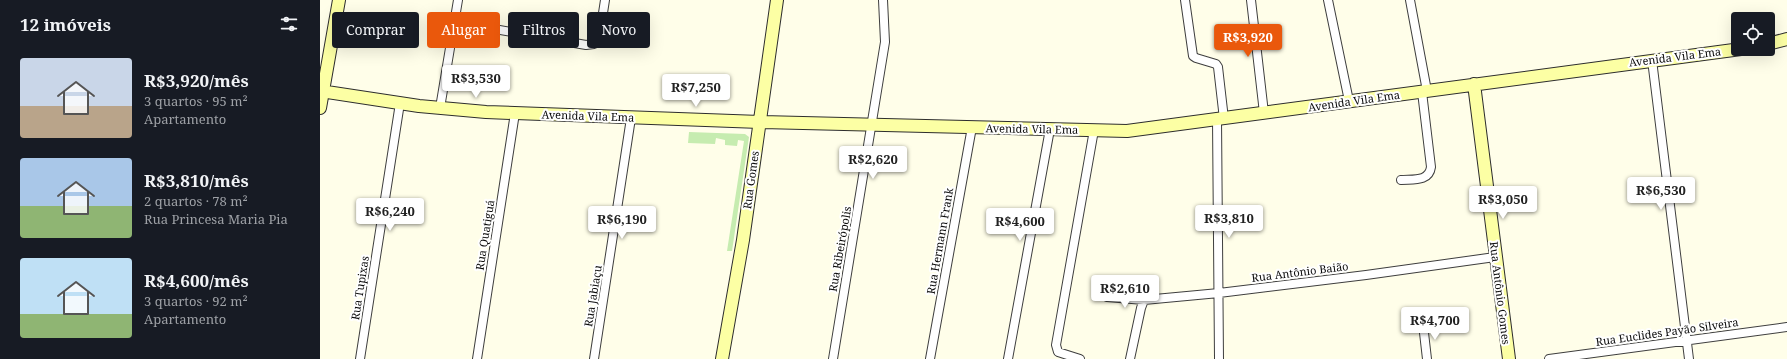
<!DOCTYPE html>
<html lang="pt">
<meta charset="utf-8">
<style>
:root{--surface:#171b24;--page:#20242c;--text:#f1f3f6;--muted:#9ea1a6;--accent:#ea580c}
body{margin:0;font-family:"Noto Serif",serif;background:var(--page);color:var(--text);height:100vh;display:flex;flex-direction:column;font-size:15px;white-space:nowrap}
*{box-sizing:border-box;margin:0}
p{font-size:13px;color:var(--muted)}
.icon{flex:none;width:22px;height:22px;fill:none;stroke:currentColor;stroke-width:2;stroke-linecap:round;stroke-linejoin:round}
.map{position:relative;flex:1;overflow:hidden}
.side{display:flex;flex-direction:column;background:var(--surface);width:320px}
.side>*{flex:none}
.guide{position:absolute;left:12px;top:12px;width:380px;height:36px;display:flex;gap:8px}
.tools{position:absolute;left:1411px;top:12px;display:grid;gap:8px}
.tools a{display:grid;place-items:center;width:44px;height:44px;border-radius:4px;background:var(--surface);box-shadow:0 4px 16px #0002;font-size:20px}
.price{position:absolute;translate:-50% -34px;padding:0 9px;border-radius:4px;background:#fff;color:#222;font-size:13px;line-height:26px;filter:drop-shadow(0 1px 2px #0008)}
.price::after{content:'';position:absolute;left:50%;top:24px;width:12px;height:9px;margin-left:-6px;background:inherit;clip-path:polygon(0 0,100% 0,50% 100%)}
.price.on{background:var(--accent);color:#fff}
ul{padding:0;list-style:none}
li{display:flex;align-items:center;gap:12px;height:100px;padding:0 20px}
li span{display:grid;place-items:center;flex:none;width:112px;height:80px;border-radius:4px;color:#555}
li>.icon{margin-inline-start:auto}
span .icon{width:48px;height:48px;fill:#fffc;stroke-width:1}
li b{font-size:17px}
h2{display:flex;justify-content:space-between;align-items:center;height:48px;padding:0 20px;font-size:17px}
.chip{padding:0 14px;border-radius:4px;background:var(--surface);box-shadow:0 4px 16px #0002;font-size:14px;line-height:36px}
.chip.on{background:var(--accent);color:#fff}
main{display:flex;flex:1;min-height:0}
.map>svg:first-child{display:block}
</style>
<main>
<section class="side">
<h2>12 imóveis<svg class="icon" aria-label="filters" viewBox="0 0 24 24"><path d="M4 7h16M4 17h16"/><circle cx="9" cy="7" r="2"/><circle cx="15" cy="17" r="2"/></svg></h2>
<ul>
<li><span style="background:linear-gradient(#c9d6e8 60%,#b9a48a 0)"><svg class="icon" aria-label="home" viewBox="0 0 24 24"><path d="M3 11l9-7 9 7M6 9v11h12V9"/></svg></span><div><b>R$3,920/mês</b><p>3 quartos · 95 m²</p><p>Apartamento</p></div></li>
<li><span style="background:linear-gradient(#a9c7e8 60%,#8fb573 0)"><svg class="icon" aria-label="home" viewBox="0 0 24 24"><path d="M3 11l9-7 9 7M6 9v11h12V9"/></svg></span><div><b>R$3,810/mês</b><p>2 quartos · 78 m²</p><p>Rua Princesa Maria Pia</p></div></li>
<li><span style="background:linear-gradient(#bfe0f5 70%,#8fb573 0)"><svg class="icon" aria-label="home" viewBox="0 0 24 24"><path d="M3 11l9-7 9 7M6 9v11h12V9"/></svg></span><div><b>R$4,600/mês</b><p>3 quartos · 92 m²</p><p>Apartamento</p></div></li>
</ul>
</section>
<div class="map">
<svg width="1467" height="359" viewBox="0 0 1467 359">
<rect width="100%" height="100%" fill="#fffee9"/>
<path fill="#c6ecb0" d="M 369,132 L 425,134 L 429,137 L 412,251 L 407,251 L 424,141 L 418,140 L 417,146 L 405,145 L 405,140 L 396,138 L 395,144 L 368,143 Z"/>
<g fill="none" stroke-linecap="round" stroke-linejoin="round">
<g stroke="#3e3e3e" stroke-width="10">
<path id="street" d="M 865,0 L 873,56 L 876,58 L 896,64 L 898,67 L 904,119
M 931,0 L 944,113
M 1008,0 L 1029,101
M 1090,0 L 1107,91
M 134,22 L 266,45 L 274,44 L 278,38 L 281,26 L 285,0
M 1332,60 L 1369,359
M 120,108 L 138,0
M 897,119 L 899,359
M 1081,180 C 1093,179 1109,182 1111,167 L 1102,92
M 787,297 L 824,300 L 899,293 L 1046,275 L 1175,257
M 1103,324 L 1107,359
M 40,359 L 80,103
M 157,359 L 195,113
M 274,359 L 311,118
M 513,359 L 565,42 L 563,0
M 610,359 L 652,127
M 688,359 L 730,129
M 760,359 L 738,352 L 736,345 L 774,130
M 810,359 L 821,308 L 824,300
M 1229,359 L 1467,327"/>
</g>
<g stroke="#2d2d2d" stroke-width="14">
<path id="secondary" d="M 1448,44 L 1467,39
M 1154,84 L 1189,359
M 0,91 L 99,106 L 166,112 L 440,122 L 807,131 L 1421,49
M 0,108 L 19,0
M 402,359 L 423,240 L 457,0"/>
</g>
<use href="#street" stroke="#fff" stroke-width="8"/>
<use href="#secondary" stroke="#fcffa4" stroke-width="12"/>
</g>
<g text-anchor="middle" stroke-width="4" stroke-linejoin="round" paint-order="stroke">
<g font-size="11" fill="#0b0b0b" stroke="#fff">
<text transform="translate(1355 57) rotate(-7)" y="4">Avenida Vila Ema</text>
<text transform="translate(1034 101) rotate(-8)" y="4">Avenida Vila Ema</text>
<text transform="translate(268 116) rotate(2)" y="4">Avenida Vila Ema</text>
<text transform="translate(712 129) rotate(1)" y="4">Avenida Vila Ema</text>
<text transform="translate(431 180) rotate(-82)" y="4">Rua Gomes</text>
<text transform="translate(165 235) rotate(-81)" y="4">Rua Quatiguá</text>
<text transform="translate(620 241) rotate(-80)" y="4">Rua Hermann Frank</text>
<text transform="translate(520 249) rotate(-80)" y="4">Rua Ribeirópolis</text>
<text transform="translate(980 272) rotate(-7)" y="4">Rua Antônio Baião</text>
<text transform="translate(40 288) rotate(-81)" y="4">Rua Tupixas</text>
<text transform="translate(1180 293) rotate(83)" y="4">Rua Antônio Gomes</text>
<text transform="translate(273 296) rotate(-81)" y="4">Rua Jabiaçu</text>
<text transform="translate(1347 332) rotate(-8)" y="4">Rua Euclides Payão Silveira</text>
</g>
</g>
</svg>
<div class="tools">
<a><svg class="icon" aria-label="locate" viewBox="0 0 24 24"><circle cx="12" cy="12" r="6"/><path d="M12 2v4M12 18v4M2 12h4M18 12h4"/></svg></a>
</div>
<b class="price on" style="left:928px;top:58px">R$3,920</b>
<b class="price" style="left:156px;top:99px">R$3,530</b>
<b class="price" style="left:376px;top:108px">R$7,250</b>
<b class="price" style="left:553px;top:180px">R$2,620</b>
<b class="price" style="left:1341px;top:211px">R$6,530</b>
<b class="price" style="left:1183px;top:220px">R$3,050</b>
<b class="price" style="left:70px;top:232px">R$6,240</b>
<b class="price" style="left:909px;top:239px">R$3,810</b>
<b class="price" style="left:302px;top:240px">R$6,190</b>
<b class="price" style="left:700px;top:242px">R$4,600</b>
<b class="price" style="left:805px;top:309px">R$2,610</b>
<b class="price" style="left:1115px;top:341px">R$4,700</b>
<div class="guide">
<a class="chip">Comprar</a>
<a class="chip on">Alugar</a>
<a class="chip">Filtros</a>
<a class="chip">Novo</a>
</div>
</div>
</main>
